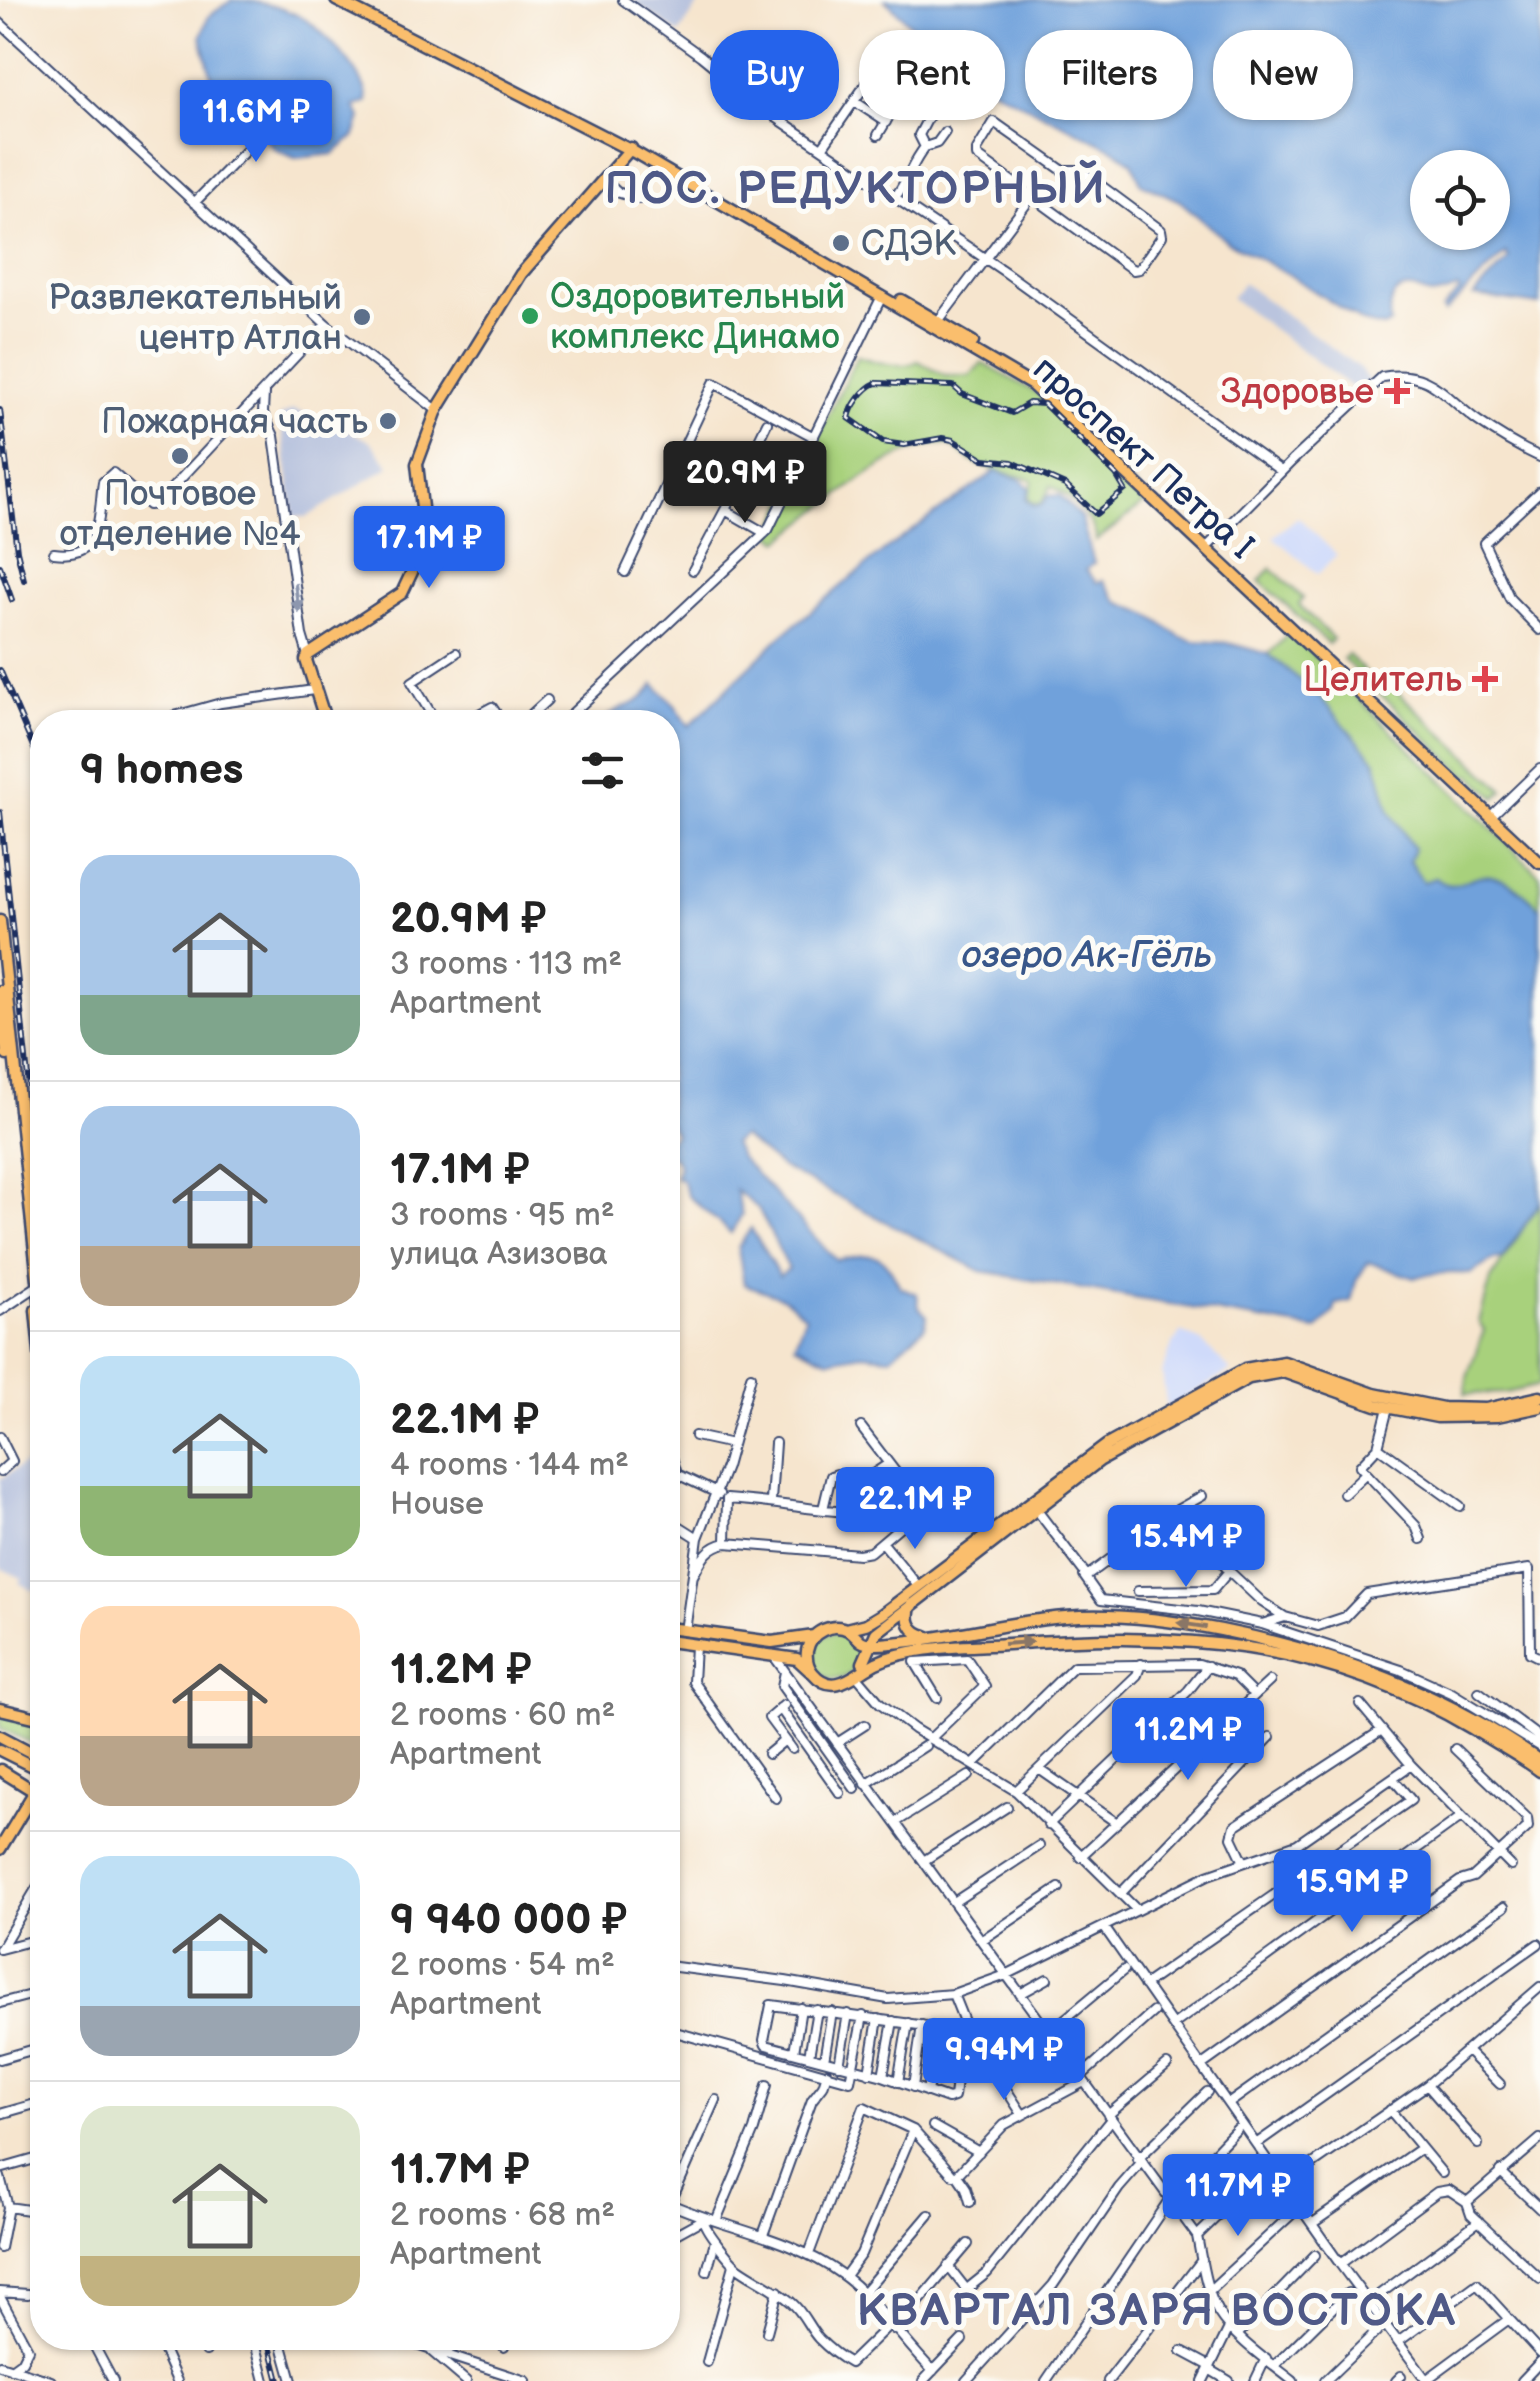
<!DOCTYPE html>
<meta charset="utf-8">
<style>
:root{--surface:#fff;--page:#f6f6f6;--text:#222;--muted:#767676;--line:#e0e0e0;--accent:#2563eb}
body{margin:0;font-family:"Balsamiq Sans",sans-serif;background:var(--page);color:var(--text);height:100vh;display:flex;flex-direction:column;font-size:38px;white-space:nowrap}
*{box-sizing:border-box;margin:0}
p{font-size:32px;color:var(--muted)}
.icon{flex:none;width:55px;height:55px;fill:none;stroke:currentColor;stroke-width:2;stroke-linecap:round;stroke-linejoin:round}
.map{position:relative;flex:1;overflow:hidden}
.drawer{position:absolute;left:30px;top:710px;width:650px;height:1640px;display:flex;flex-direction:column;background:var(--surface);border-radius:40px;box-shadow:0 2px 8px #0004}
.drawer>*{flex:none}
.banner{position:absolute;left:710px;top:30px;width:680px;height:90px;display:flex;gap:20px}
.controls{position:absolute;left:1410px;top:150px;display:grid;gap:20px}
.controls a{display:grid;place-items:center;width:100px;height:100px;border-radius:50%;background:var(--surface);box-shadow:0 2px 8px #0004;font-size:50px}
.price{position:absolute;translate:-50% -85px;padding:0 22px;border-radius:10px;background:var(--accent);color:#fff;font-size:32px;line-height:65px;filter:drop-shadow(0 2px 5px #0008)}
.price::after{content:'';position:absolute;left:50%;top:60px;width:30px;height:22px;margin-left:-15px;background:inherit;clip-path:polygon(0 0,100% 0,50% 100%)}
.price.on{background:#222;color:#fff}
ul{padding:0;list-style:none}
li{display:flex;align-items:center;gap:30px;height:250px;padding:0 50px}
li+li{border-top:2px solid var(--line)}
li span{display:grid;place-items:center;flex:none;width:280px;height:200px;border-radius:30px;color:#555}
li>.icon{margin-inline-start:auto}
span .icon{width:120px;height:120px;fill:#fffc;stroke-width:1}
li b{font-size:42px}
h2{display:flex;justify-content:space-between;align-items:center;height:120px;padding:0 50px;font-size:42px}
.pill{padding:0 35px;border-radius:40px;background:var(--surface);box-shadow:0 2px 8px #0004;font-size:35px;line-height:90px}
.pill.on{background:var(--accent);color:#fff}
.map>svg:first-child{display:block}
</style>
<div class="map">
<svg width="1540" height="2381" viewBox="0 0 1540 2381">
<rect width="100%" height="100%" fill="#fdfcf7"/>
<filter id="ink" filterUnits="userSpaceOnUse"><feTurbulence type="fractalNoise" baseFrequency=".01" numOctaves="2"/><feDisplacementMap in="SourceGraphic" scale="20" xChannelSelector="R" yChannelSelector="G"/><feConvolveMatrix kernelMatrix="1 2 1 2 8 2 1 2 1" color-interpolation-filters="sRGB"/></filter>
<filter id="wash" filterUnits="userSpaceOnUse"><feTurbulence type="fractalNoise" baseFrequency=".0048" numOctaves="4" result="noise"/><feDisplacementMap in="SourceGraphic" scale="40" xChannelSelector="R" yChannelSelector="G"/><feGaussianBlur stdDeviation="2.25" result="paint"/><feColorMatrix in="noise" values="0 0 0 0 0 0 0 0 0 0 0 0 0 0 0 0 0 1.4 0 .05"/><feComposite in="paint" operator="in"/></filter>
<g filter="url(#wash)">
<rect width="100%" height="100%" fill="#f6e5ce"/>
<path fill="#cfdafa" d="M 1298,517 L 1337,555 L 1318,574 L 1273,537 Z
M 1181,1332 L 1202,1342 L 1231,1371 L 1167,1408 L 1162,1373 L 1172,1345 Z"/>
<path fill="#bac4de" d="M 632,0 L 702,0 L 679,34 Z
M 1243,283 L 1358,367 L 1369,381 L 1358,392 L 1231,298 Z
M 293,410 L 325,419 L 370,441 L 390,466 L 307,517 L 294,517 L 280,416 Z
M 34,1458 L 39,1459 L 42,1508 L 42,1574 L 34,1591 L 19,1583 L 22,1578 L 0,1568 L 0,1479 Z"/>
<path fill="#a8d17c" stroke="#62806d" stroke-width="2.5" d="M 857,356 C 877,362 900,370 918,361 L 945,376 L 970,376 L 982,363 L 1039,394 L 1149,500 L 1096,541 C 1096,520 1071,497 1051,486 L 1042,503 L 1035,504 L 1028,498 L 1033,480 C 1015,474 990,471 973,462 C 965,457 957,447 948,445 C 904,435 814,515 780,541 L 771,533 Z
M 1271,568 L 1303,598 L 1299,605 L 1333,639 L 1328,644 L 1260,581 Z
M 1290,632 L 1540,875 L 1540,908 L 1507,882 L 1472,878 L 1455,887 L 1423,882 L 1409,861 L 1414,849 L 1390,812 L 1376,761 L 1305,684 L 1268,655 Z
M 1347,654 L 1385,691 L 1391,686 L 1504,790 L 1496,798 L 1471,774 L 1467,776 L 1343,659 Z
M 1540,1202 L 1540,1385 L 1506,1393 L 1465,1394 L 1467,1377 L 1484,1330 L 1479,1322 L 1491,1279 Z
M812 1656a23 23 0 1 1 46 0a23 23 0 1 1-46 0Z
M 0,1714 L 31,1721 L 35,1725 L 32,1735 L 42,1738 L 42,1748 L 0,1728 Z"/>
<path fill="#70a1db" stroke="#46689c" stroke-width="2.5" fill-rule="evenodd" d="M 232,0 C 256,0 279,6 301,17 C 322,28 371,79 367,103 L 355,106 L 361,118 L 355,136 L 333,154 L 295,158 L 275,149 L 212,78 L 201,36 L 209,16 Z
M 885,0 L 1540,0 L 1540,305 L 1474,296 L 1509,259 L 1506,253 L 1444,313 L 1442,310 L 1460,291 L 1458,288 C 1452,291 1443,295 1435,295 C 1426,296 1419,289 1411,289 C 1389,287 1388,308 1390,324 L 1383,327 L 1362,322 L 1288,274 L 1228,242 L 1180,201 L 1141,183 L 1132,162 L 1115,150 L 991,88 L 971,82 ZM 1428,168 L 1492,168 L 1492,232 L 1428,232 Z
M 996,471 L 1020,479 L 1030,488 L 1026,499 L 1034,506 L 1042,505 L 1048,496 L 1059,495 L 1081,518 L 1094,563 L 1086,570 L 1097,583 L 1103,580 L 1118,602 L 1148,614 L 1181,637 L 1195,641 L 1228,643 L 1268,654 L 1315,692 L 1376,761 L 1390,812 L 1414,849 L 1409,861 L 1423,882 L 1436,878 C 1456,896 1468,872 1491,876 C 1510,879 1526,895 1540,908 L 1540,1202 L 1502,1259 L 1493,1260 L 1470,1274 C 1457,1272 1425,1273 1414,1278 L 1368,1262 L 1356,1281 L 1351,1301 L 1336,1304 L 1334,1312 L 1317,1330 L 981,1271 L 779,1166 L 742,1136 L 733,1143 L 740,1157 L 836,1260 C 874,1253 881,1248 900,1287 L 917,1294 L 919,1308 L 927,1316 L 925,1327 L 891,1357 L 862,1354 L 829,1360 L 795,1344 L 805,1316 L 784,1298 L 744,1284 L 738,1248 L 751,1228 L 779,1276 L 789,1269 L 758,1208 L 735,1190 L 742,1214 L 731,1233 L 688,1196 L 682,1180 L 675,1177 L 679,1166 L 673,1156 L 668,1155 L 668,1142 L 675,1134 L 668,1122 L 668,722 L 602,722 C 622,701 638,711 654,684 L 674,704 L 689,726 L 780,637 L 885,550 Z"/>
</g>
<g filter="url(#ink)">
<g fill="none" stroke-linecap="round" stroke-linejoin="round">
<g stroke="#3c4a6f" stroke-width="12">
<path id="minor" d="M 623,0 L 701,56 L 777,118 L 1005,272 L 1281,471
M 0,23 L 326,324 L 438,411
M 854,101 L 886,122
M 994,122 L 1062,170 L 1080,170 L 1161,230 L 1162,236 L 1139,269 L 1133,270 L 977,156 L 977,150 Z
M 925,147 L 937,143 L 945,132
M 822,148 L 870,78 L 900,98 L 878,135
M 603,179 L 617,192 L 639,199
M 896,196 C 908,180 912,163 925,147 L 919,135 L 947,82
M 194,203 L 250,146 C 249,131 232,122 229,106
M 936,324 L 1033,195
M 264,393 L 263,413 L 274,436 L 302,635 L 308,655
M 1540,491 L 1484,543 L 1510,599 L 1540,630
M 725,510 L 767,423
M 1210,544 L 1292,461 L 1382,377 C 1431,369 1443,396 1478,421 C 1498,435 1518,447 1540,457
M 54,553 C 104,560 98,514 103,482 L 113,473 L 149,505 L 157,504 L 326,324
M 693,570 L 725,510 L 765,533
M 625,572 L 714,383 L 814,437
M 153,722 L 221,703 L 314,690
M 436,722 L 412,682 L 456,653
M 464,722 L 492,707 L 496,713 L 484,722
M 523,722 L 547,700
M 563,722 L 768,530 L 882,296
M 1491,816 L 1540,769
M 0,1311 L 39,1285
M 1388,1408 L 1378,1447 L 1460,1506
M 861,1427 L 903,1482 L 902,1486 L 887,1499 L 893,1511
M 695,1436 L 732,1444
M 0,1437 L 12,1461 L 0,1472
M 668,1444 L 677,1474 L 719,1494
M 1366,1473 L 1416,1526 L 1421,1539
M 1344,1494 L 1366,1473 L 1360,1466 L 1378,1447
M 771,1501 L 775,1443
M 823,1509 L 831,1476 L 837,1474 L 867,1478 L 888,1464
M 1036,1509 L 1087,1576 L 1177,1510 L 1202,1496
M 1177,1510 L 1229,1571 L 1262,1602 L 1285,1617 L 1318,1626 L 1345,1617 L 1367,1594 L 1529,1569 L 1530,1653 L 1540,1658
M 668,1519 L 698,1538
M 726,1543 L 727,1499
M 883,1543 L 918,1586
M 693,1576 C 702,1559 707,1547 726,1543 L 859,1554 L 870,1552 L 903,1524 L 893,1511 C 837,1517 783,1502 727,1499
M 1084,1576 L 1101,1600 L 1198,1611 L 1262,1624 L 1285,1617
M 1138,1591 L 1213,1590 L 1229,1571
M 1262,1624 L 1401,1670 L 1452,1693 L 1540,1747
M 685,1631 L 698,1538 L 726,1467 L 751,1376
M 695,1646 L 693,1682 L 776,1798
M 773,1655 L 1197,2236 C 1202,2261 1205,2289 1218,2312 C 1235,2339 1268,2361 1293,2381
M 785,1672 L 782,1686 L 855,1789
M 856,1675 L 880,1703 L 914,1729 L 1016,1791 L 1137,1910
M 1479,1692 L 1540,1738
M 1360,1704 L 1411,1765 L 1511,1866
M 784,1705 L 769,1718 L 792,1749
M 780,1708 L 840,1793
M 930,1739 L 985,1686 L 967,1659 L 915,1662 L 937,1698
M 837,1743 L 865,1725
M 768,1754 L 785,1740
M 974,1764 L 1074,1666 L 1199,1664 L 1235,1676 L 1250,1691
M 1039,1769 L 1117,1823
M 866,1784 L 925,1746
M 1016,1791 L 1137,1675 L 1141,1664
M 896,1822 L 969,1776
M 1048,1825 L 1188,1691 L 1208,1666
M 1080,1857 L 1270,1681
M 925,1860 L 1007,1807
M 1243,1860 L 1232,1837 L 1235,1826 L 1382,1730
M 1121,1893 L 1270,1737
M 954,1902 L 1039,1846
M 1104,1927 L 1340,2264 L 1427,2381
M 982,1940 L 1059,1888
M 1,1948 L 42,1879
M 0,1949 L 42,1938
M 668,1966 L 785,1981 L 888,1999 L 953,1994 L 1006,1975 L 1208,1875 L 1297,1844 L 1411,1765
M 1144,1985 L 1411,1800 L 1393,1779
M 953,1994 L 967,2029 L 1022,2114
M 1020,1994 L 1047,1979
M 0,2003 L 42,1992
M 771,2005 L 941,2028 L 951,2032 L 960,2045 L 954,2097 L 948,2099 L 883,2076 L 766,2045 L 764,2040 Z
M 1173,2025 L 1461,1817
M 668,2030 L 850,2081 L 863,2016
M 1048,2033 L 1124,1970
M 1467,2051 L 1500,2084
M 794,2052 L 801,2008
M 809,2056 L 817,2010
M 0,2059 L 42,2047
M 824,2060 L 832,2012
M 839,2065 L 848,2014
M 1202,2065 L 1460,1881 L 1473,1877 L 1528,1827 L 1527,1818 L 1455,1749
M 869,2073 L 878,2019
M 883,2076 L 893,2021
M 1080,2077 L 1153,2012
M 898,2082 L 908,2023
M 1427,2085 L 1478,2144
M 913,2087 L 922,2025
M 668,2090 L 668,2089
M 927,2092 L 938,2027
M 1228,2104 L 1504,1907
M 1390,2110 L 1442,2173
M 0,2114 L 42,2102
M 1108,2115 L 1167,2065
M 933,2126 L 979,2152
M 1256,2144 L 1538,1944
M 1138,2159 L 1207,2092
M 0,2169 L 42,2157
M 1500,2171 L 1540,2209
M 957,2175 L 1004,2125 L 1084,2082
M 0,2177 L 8,2207 L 0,2248
M 1284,2184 L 1427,2085 L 1540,1987
M 1467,2202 L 1540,2139
M 668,2203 C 725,2229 788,2236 841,2274 C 873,2296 904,2342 933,2371
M 670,2204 L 716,2100
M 8,2207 L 42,2212
M 716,2221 L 754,2130 L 767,2085
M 1313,2223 L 1421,2148
M 763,2235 L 812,2100 L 823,2086 L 827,2073
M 1197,2236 L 1261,2174
M 668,2248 L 674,2235 L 703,2219 C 704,2229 731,2262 739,2268 C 756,2280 775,2288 791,2302 C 804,2313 808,2327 819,2339 C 828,2348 839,2357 850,2363 L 890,2324
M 809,2254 L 864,2107 L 913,2130 L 953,2175 L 957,2175 L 966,2188 L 970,2202
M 1340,2264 L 1437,2192 L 1449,2190 L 1467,2202 L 1471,2214 L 1540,2279
M 948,2266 L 977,2303
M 707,2271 L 715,2241
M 845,2276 L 861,2254 L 913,2130
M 967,2289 L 987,2273 L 1111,2119
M 1209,2291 L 1292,2214
M 0,2292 L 28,2294
M 862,2294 L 929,2215
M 0,2297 L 28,2349 L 22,2361 L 11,2369
M 1369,2302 L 1479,2221
M 895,2330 L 968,2244
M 767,2332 L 778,2291
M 1238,2334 L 1315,2255
M 90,2338 L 113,2381
M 158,2338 L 177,2381
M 203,2338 L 206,2351
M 254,2338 L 265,2381
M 280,2338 L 292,2381
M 395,2338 L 526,2381
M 634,2338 L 643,2340 L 649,2338
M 1398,2342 L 1477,2284 L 1540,2353
M 504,2347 L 507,2338
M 1182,2351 L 1210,2366
M 432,2352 L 466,2381
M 446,2352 L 456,2345 L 457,2338
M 707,2362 L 734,2265
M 0,2365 L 51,2381
M 1274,2366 L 1348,2293
M 1209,2369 L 1229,2381
M 1426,2380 L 1509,2319
M 923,2381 L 962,2340
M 966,2381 L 1053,2285 L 1119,2188 L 1141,2163
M 1046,2381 L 1169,2200 L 1237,2129
M 1108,2381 L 1202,2260
M 1203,2381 L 1230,2326
M 1255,2381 L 1266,2358
M 1325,2381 L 1377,2331
M 1396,2381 L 1401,2376
M 1522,2381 L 1540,2362"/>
</g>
<g stroke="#3c4a6f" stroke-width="15">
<path id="major" d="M 336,0 L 634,152 L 1032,385 L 1540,863
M 901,300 L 973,342
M 326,722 L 306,660 L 308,655 L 402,593 L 426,542 L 417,464 L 437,410 L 521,274 L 631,148
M 0,921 L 42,1318
M 0,991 L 7,1055
M 36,1310 L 42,1373
M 911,1605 C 905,1620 910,1632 926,1636
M 668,1628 L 772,1642 L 814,1636
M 846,1629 L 866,1624 L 881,1615 L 1107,1445 L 1245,1369 L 1284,1362 L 1374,1394 L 1443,1408 L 1486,1409 L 1540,1397
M 668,1641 L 797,1659 L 810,1671
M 863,1663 L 876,1633 L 1099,1461 L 1249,1378 L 1283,1372 L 1376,1405 L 1437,1417 L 1497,1416 L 1540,1407
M 0,1709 L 42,1719
M 0,1736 L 42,1758
M 0,1750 L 42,1771
M 1540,1761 C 1444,1693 1337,1653 1221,1630 C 1175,1621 1128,1614 1080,1616 C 1017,1619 955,1638 892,1643 C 884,1644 869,1646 861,1641 C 857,1638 854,1633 850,1631 C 832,1621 810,1632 807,1651 C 806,1659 808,1667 813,1673 C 834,1698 856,1673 876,1663 C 914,1645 966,1647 1008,1644 C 1179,1631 1321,1639 1473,1729 C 1495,1743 1519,1755 1540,1771
M 0,1770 L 42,1796
M 0,1849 L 35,1791"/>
</g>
<use href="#minor" stroke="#fff" stroke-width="8"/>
<use href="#major" stroke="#fabe6d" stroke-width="10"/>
<g stroke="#1b2f5e" stroke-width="6">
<path id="rail" d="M 876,383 L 953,386 L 962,394 L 1012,413 L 1029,403 L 1044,404 L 1116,475 L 1125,490 L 1096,514 L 1065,485 L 1012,462 L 984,459 L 953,440 L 943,438 L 904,445 L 883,442 L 849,418 C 851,406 864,388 876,383 Z
M 0,410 L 17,551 L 24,580
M 0,566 L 12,600
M 0,670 L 38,758 L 42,832
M 0,812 L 42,1211
M 42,841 L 42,917
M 38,1197 L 42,1236
M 268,2338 L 279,2381"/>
</g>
<use href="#rail" stroke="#fdfcf7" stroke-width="2.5" stroke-dasharray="8" stroke-linecap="butt"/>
</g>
<defs><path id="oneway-solid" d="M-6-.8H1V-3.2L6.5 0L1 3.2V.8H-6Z" transform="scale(2.5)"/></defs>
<use fill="#8d97ae" href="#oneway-solid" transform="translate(297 598) rotate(82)"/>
<g fill="#8a7666">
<use href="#oneway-solid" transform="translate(1192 1625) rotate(-171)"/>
<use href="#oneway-solid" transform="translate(1018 1643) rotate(-4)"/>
</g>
</g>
<g fill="#5c6f8a" stroke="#fdfcf7" stroke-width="4">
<circle cx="841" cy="243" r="10"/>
<circle cx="362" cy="317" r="10"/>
<circle cx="388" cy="421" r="10"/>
<circle cx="180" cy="456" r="10"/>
</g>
<circle fill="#2e9e5b" stroke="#fdfcf7" stroke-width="4" cx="530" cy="316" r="10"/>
<g fill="#e0444e" stroke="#fdfcf7" stroke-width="4">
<path d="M1392 376h10v10h10v10h-10v10h-10v-10h-10v-10h10z"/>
<path d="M1480 664h10v10h10v10h-10v10h-10v-10h-10v-10h10z"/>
</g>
<g text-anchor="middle" stroke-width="10" stroke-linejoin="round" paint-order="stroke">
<g font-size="35" fill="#4e5e75" stroke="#fdfcf7" text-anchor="end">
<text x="861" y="255" text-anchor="start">СДЭК</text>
<text x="342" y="309">Развлекательный<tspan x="342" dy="40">центр Атлан</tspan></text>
<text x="368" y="433">Пожарная часть</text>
<text x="180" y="505" text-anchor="middle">Почтовое<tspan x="180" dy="40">отделение №4</tspan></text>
</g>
<g font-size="35" fill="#27864d" stroke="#fdfcf7" text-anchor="start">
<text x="550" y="308">Оздоровительный<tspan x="550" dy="40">комплекс Динамо</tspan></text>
</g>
<g font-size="35" fill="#be3a42" stroke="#fdfcf7" text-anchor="end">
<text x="1374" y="403">Здоровье</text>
<text x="1462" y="691">Целитель</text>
</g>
<g font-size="35" fill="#1b2f5e" stroke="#fdfcf7">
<text transform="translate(1144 457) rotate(42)" y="12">проспект Петра I</text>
</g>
<g font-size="38" font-style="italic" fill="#39578a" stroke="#fdfcf7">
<text x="1087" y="967">озеро Ак-Гёль</text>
</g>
<g font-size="45" font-weight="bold" letter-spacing="2.5" fill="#4f5987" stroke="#fdfcf7">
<text x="856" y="203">ПОС. РЕДУКТОРНЫЙ</text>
<text x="1157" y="2325">КВАРТАЛ ЗАРЯ ВОСТОКА</text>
</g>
</g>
</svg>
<div class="controls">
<a><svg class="icon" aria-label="locate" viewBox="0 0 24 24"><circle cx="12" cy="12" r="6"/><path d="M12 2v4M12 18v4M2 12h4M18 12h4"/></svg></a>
</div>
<b class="price" style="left:256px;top:165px">11.6M ₽</b>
<b class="price on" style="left:745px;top:526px">20.9M ₽</b>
<b class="price" style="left:429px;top:591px">17.1M ₽</b>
<b class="price" style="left:915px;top:1552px">22.1M ₽</b>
<b class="price" style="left:1186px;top:1590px">15.4M ₽</b>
<b class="price" style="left:1188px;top:1783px">11.2M ₽</b>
<b class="price" style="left:1352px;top:1935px">15.9M ₽</b>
<b class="price" style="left:1004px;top:2103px">9.94M ₽</b>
<b class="price" style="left:1238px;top:2239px">11.7M ₽</b>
<div class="banner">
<a class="pill on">Buy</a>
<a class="pill">Rent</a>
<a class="pill">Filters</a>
<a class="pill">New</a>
</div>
<section class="drawer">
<h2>9 homes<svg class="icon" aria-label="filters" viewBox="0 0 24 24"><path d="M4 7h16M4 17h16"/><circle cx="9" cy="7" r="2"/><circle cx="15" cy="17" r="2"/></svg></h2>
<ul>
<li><span style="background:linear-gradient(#a9c7e8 70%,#7fa58c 0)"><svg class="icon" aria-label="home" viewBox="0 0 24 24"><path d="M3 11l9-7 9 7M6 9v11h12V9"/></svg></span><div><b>20.9M ₽</b><p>3 rooms · 113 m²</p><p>Apartment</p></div></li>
<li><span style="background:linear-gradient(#a9c7e8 70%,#b9a48a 0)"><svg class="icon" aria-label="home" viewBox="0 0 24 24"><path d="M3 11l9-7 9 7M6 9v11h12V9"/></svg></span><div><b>17.1M ₽</b><p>3 rooms · 95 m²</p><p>улица Азизова</p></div></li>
<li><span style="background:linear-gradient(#bfe0f5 65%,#8fb573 0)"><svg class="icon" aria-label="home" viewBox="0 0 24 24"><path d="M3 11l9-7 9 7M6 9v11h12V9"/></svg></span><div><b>22.1M ₽</b><p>4 rooms · 144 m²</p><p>House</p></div></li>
<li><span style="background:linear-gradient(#ffd9b3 65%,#b9a48a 0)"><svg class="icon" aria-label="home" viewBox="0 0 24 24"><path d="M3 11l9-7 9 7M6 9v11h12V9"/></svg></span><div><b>11.2M ₽</b><p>2 rooms · 60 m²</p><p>Apartment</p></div></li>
<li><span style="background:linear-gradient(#bfe0f5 75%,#9aa5b1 0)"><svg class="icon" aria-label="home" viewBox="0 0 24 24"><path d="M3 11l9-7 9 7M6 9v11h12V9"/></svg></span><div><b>9 940 000 ₽</b><p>2 rooms · 54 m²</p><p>Apartment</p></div></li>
<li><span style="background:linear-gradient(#dfe7d0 75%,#c2b280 0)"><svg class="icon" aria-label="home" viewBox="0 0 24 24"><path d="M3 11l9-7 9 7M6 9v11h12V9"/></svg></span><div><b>11.7M ₽</b><p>2 rooms · 68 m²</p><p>Apartment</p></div></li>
</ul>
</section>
</div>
